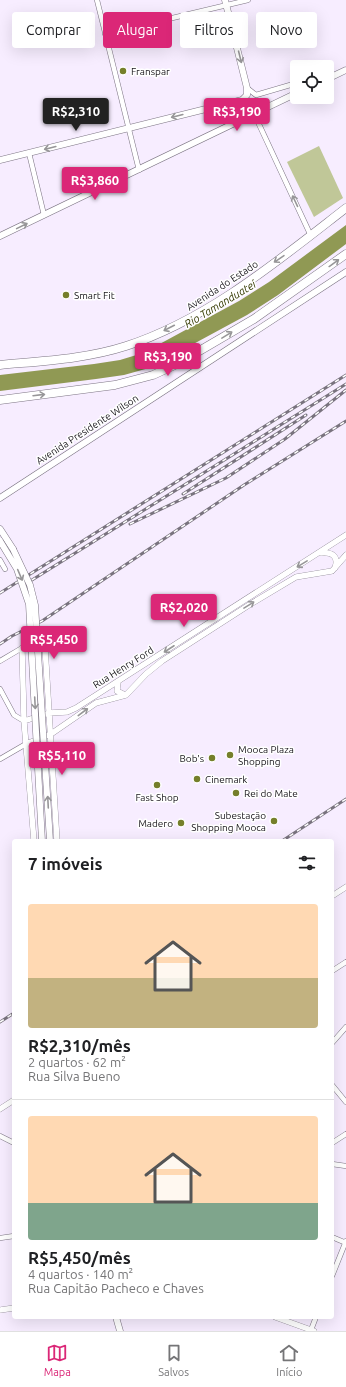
<!DOCTYPE html>
<html lang="pt">
<meta charset="utf-8">
<style>
:root{--surface:#fff;--page:#f6f6f6;--text:#202124;--muted:#757577;--line:#e0e0e0;--accent:#db2777}
body{margin:0;font-family:Ubuntu,sans-serif;background:var(--page);color:var(--text);height:100vh;display:flex;flex-direction:column;font-size:15px;white-space:nowrap}
*{box-sizing:border-box;margin:0}
p{font-size:13px;color:var(--muted)}
.icon{flex:none;width:22px;height:22px;fill:none;stroke:currentColor;stroke-width:2;stroke-linecap:round;stroke-linejoin:round}
.map{position:relative;flex:1;overflow:hidden}
.drawer{position:absolute;left:12px;top:839px;width:322px;height:480px;display:flex;flex-direction:column;background:var(--surface);border-radius:4px;box-shadow:0 4px 16px #0002}
.drawer>*{flex:none}
.guide{position:absolute;left:12px;top:12px;width:322px;height:36px;display:flex;gap:8px}
.tools{position:absolute;left:290px;top:60px;display:grid;gap:8px}
.tools a{display:grid;place-items:center;width:44px;height:44px;border-radius:4px;background:var(--surface);box-shadow:0 4px 16px #0002;font-size:20px}
.price{position:absolute;translate:-50% -34px;padding:0 9px;border-radius:4px;background:var(--accent);color:#fff;font-size:13px;line-height:26px;filter:drop-shadow(0 1px 2px #0008)}
.price::after{content:'';position:absolute;left:50%;top:24px;width:12px;height:9px;margin-left:-6px;background:inherit;clip-path:polygon(0 0,100% 0,50% 100%)}
.price.selected{background:#222;color:#fff}
ul{padding:0;list-style:none}
li{display:grid;align-content:center;gap:8px;height:212px;padding:0 16px}
li+li{border-top:1px solid var(--line)}
li span{display:grid;place-items:center;height:124px;border-radius:4px;color:#555}
li>.icon{margin-inline-start:auto}
span .icon{width:72px;height:72px;fill:#fffc;stroke-width:1}
li b{font-size:17px}
h2{display:flex;justify-content:space-between;align-items:center;height:48px;padding:0 16px;font-size:17px}
.chip{padding:0 14px;border-radius:4px;background:var(--surface);box-shadow:0 4px 16px #0002;font-size:14px;line-height:36px}
.chip.selected{background:var(--accent);color:#fff}
.tab-bar{display:flex;justify-content:space-around;align-items:center;height:56px;border-top:1px solid var(--line);background:var(--surface);font-size:11px;color:var(--muted)}
.tab-bar a{display:grid;justify-items:center;gap:2px}
.tab-bar .selected{color:var(--accent)}
.map>svg:first-child{display:block}
</style>
<div class="map">
<svg width="346" height="1331" viewBox="0 0 346 1331">
<rect width="100%" height="100%" fill="#f7edff"/>
<path fill="#c0c798" d="M 319,146 L 343,198 L 314,217 L 287,162 Z"/>
<path fill="#909954" d="M 346,225 L 346,244 L 278,295 L 247,315 L 149,368 L 124,375 L 96,379 L 0,391 L 0,375 L 94,364 L 120,360 L 143,353 L 239,301 L 269,282 Z"/>
<g fill="none" stroke-linecap="round" stroke-linejoin="round">
<g stroke="#7d7584" stroke-width="5.5">
<path id="minor" d="M 97,0 L 139,170
M 105,34 L 248,0
M 247,88 L 256,95 L 297,83
M 242,100 L 250,105 L 311,236
M 29,153 L 44,215
M 0,560 L 5,569
M 0,661 L 22,648
M 0,689 L 14,715 L 24,721
M 0,759 L 26,744
M 332,971 L 346,962
M 332,1043 L 346,1027
M 332,1085 L 346,1102
M 0,1136 L 14,1143
M 332,1143 L 346,1134
M 332,1164 L 346,1166
M 332,1237 L 346,1243
M 0,1238 L 14,1236
M 332,1276 L 346,1241
M 311,1330 L 316,1317"/>
</g>
<g stroke="#7d7584" stroke-width="6">
<path id="tertiary" d="M 321,553 C 332,552 339,556 335,568
M 118,682 L 117,691 L 125,695
M 24,721 L 49,713 L 67,712 L 76,708 L 346,535
M 26,744 L 51,734 L 96,703 L 126,695 L 146,674 L 162,661 L 249,605 L 296,577 L 332,571 L 346,555
M 34,841 L 24,721 L 22,648 L 43,645 L 45,647 L 57,841
M 332,896 L 346,887
M 0,1109 L 14,1100
M 0,1310 L 14,1308
M 275,1317 L 314,1331"/>
</g>
<g stroke="#7d7584" stroke-width="7">
<path id="secondary" d="M 327,79 L 346,70
M 0,160 L 242,100 L 247,95 L 247,88 L 225,0
M 0,236 L 297,93
M 0,498 L 346,272
M 0,529 L 13,549
M 116,1317 L 120,1331"/>
</g>
<g stroke="#7d7584" stroke-width="9">
<path id="trunk" d="M 0,365 C 41,361 86,359 126,346 C 207,320 279,260 346,208
M 0,400 L 115,385 L 153,375 L 177,364 L 254,319 L 346,254"/>
</g>
<use href="#minor" stroke="#fff" stroke-width="4.5"/>
<use href="#tertiary" stroke="#fff" stroke-width="5.5"/>
<use href="#secondary" stroke="#fff" stroke-width="6"/>
<use href="#trunk" stroke="#fff" stroke-width="8"/>
<g stroke="#79737e" stroke-width="3">
<path id="rail" d="M 183,494 L 306,415
M 130,524 L 226,478 L 285,439 L 346,390
M 24,585 L 346,384
M 0,593 L 346,375
M 0,644 L 12,636 L 42,621 L 244,485 L 346,421
M 282,841 L 346,799
M 0,1022 L 14,1013"/>
</g>
<use href="#rail" stroke="#fff" stroke-width="1.5" stroke-dasharray="4.5" stroke-linecap="butt"/>
<g stroke="#7d7584" stroke-width="7" stroke-linecap="butt">
<path id="secondary-bridge" d="M 0,541 L 17,569 L 29,604 L 42,841
M 13,549 L 30,585 L 35,605 L 50,841"/>
</g>
<use href="#secondary-bridge" stroke="#fff" stroke-width="6"/>
</g>
<defs><path id="oneway-shaft" d="M-6 0H5M1.5-3L5.5 0L1.5 3" fill="none" stroke-width="1.6" stroke-linecap="round" stroke-linejoin="round"/></defs>
<g stroke="#979698">
<use href="#oneway-shaft" transform="translate(240 57) rotate(76)"/>
<use href="#oneway-shaft" transform="translate(177 116) rotate(166)"/>
<use href="#oneway-shaft" transform="translate(50 148) rotate(166)"/>
<use href="#oneway-shaft" transform="translate(295 201) rotate(-115)"/>
<use href="#oneway-shaft" transform="translate(22 226) rotate(-26)"/>
<use href="#oneway-shaft" transform="translate(279 259) rotate(146)"/>
<use href="#oneway-shaft" transform="translate(334 263) rotate(-36)"/>
<use href="#oneway-shaft" transform="translate(169 328) rotate(153)"/>
<use href="#oneway-shaft" transform="translate(227 335) rotate(-31)"/>
<use href="#oneway-shaft" transform="translate(39 395) rotate(-7)"/>
<use href="#oneway-shaft" transform="translate(302 564) rotate(149)"/>
<use href="#oneway-shaft" transform="translate(20 575) rotate(67)"/>
<use href="#oneway-shaft" transform="translate(249 605) rotate(-32)"/>
<use href="#oneway-shaft" transform="translate(169 649) rotate(147)"/>
<use href="#oneway-shaft" transform="translate(35 703) rotate(87)"/>
<use href="#oneway-shaft" transform="translate(83 712) rotate(-37)"/>
<use href="#oneway-shaft" transform="translate(48 802) rotate(-93)"/>
</g>
<g fill="#757f2a" stroke="#fff" stroke-width="1.5">
<circle cx="123" cy="71" r="4"/>
<circle cx="66" cy="295" r="4"/>
<circle cx="230" cy="755" r="4"/>
<circle cx="212" cy="758" r="4"/>
<circle cx="197" cy="779" r="4"/>
<circle cx="157" cy="785" r="4"/>
<circle cx="236" cy="793" r="4"/>
<circle cx="274" cy="821" r="4"/>
<circle cx="181" cy="823" r="4"/>
</g>
<g text-anchor="middle" stroke-width="3" stroke-linejoin="round" paint-order="stroke">
<g font-size="10" fill="#18151b" stroke="#fff" text-anchor="start">
<text x="131" y="75">Franspar</text>
<text x="74" y="299">Smart Fit</text>
<text x="238" y="753">Mooca Plaza<tspan x="238" dy="12">Shopping</tspan></text>
<text x="204" y="762" text-anchor="end">Bob's</text>
<text x="205" y="783">Cinemark</text>
<text x="244" y="797">Rei do Mate</text>
<text x="157" y="801" text-anchor="middle">Fast Shop</text>
<text x="266" y="819" text-anchor="end">Subestação<tspan x="266" dy="12">Shopping Mooca</tspan></text>
<text x="173" y="827" text-anchor="end">Madero</text>
</g>
<g font-size="10" fill="#18151b" stroke="#fff">
<text transform="translate(222 285) rotate(-33)" y="4">Avenida do Estado</text>
<text transform="translate(87 429) rotate(-33)" y="4">Avenida Presidente Wilson</text>
<text transform="translate(123 667) rotate(-32)" y="4">Rua Henry Ford</text>
</g>
<g font-size="11" font-style="italic" fill="#343901" stroke="#fff">
<text transform="translate(220 304) rotate(-31)" y="4">Rio Tamanduateí</text>
</g>
</g>
</svg>
<div class="tools">
<a><svg class="icon" aria-label="locate" viewBox="0 0 24 24"><circle cx="12" cy="12" r="6"/><path d="M12 2v4M12 18v4M2 12h4M18 12h4"/></svg></a>
</div>
<b class="price selected" style="left:76px;top:132px">R$2,310</b>
<b class="price" style="left:237px;top:132px">R$3,190</b>
<b class="price" style="left:95px;top:201px">R$3,860</b>
<b class="price" style="left:168px;top:377px">R$3,190</b>
<b class="price" style="left:184px;top:628px">R$2,020</b>
<b class="price" style="left:54px;top:660px">R$5,450</b>
<b class="price" style="left:62px;top:776px">R$5,110</b>
<div class="guide">
<a class="chip">Comprar</a>
<a class="chip selected">Alugar</a>
<a class="chip">Filtros</a>
<a class="chip">Novo</a>
</div>
<section class="drawer">
<h2>7 imóveis<svg class="icon" aria-label="filters" viewBox="0 0 24 24"><path d="M4 7h16M4 17h16"/><circle cx="9" cy="7" r="2"/><circle cx="15" cy="17" r="2"/></svg></h2>
<ul>
<li><span style="background:linear-gradient(#ffd9b3 60%,#c2b280 0)"><svg class="icon" aria-label="home" viewBox="0 0 24 24"><path d="M3 11l9-7 9 7M6 9v11h12V9"/></svg></span><div><b>R$2,310/mês</b><p>2 quartos · 62 m²</p><p>Rua Silva Bueno</p></div></li>
<li><span style="background:linear-gradient(#ffd9b3 70%,#7fa58c 0)"><svg class="icon" aria-label="home" viewBox="0 0 24 24"><path d="M3 11l9-7 9 7M6 9v11h12V9"/></svg></span><div><b>R$5,450/mês</b><p>4 quartos · 140 m²</p><p>Rua Capitão Pacheco e Chaves</p></div></li>
</ul>
</section>
</div>
<nav class="tab-bar">
<a class="selected"><svg class="icon" aria-label="map" viewBox="0 0 24 24"><path d="M3 6l6-2 6 2 6-2v14l-6 2-6-2-6 2zM9 4v14M15 6v14"/></svg>Mapa</a>
<a><svg class="icon" aria-label="saved" viewBox="0 0 24 24"><path d="M7 4h10v16l-5-4-5 4z"/></svg>Salvos</a>
<a><svg class="icon" aria-label="home" viewBox="0 0 24 24"><path d="M3 11l9-7 9 7M6 9v11h12V9"/></svg>Início</a>
</nav>
